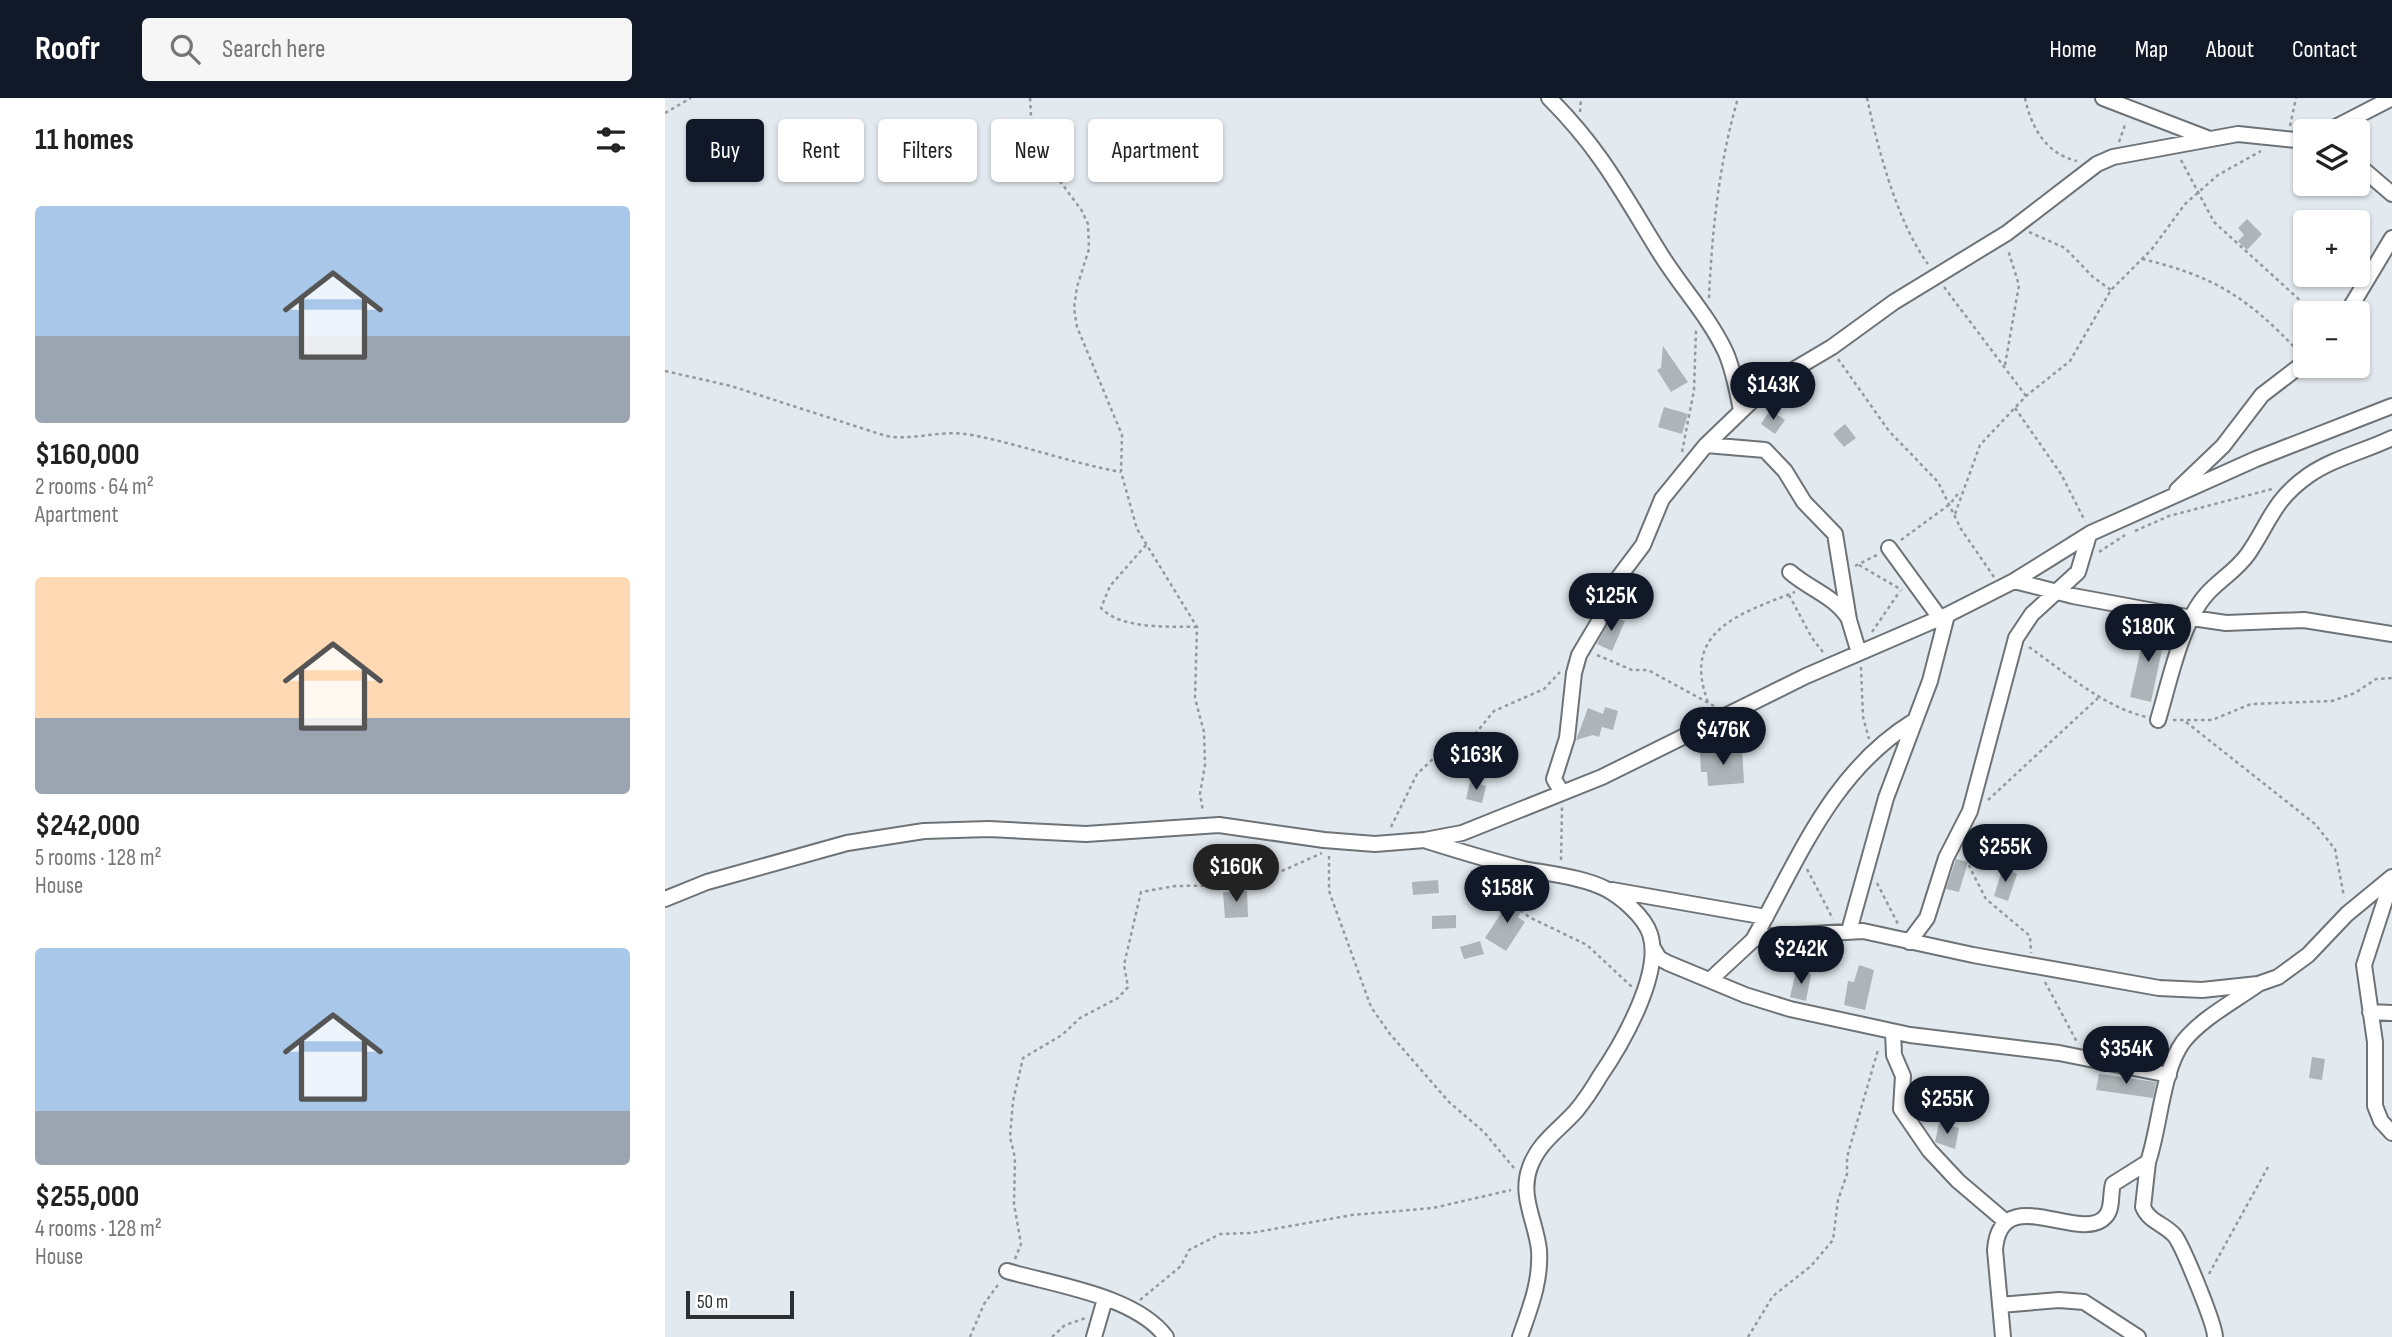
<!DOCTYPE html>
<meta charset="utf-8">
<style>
:root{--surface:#fff;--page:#f6f6f6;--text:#222;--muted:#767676;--accent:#111827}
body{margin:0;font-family:"Sofia Sans Condensed",sans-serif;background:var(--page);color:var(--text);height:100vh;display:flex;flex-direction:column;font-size:26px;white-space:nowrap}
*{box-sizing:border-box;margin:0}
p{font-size:23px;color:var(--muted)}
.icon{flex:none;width:38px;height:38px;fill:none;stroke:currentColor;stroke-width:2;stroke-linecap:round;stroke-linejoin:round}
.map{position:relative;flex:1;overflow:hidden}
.drawer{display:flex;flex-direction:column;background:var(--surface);width:665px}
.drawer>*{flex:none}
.guide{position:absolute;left:21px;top:21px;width:665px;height:63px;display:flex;gap:14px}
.fabs{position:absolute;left:1628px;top:21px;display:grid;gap:14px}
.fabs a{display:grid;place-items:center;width:77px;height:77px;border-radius:7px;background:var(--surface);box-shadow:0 2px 5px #0004;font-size:35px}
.scale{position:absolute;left:21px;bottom:18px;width:108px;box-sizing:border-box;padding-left:7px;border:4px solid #2d3032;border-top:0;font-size:19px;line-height:24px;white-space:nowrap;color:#2d3032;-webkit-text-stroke:5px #fff;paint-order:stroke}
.price{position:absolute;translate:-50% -60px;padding:0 16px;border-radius:24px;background:var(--accent);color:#fff;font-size:23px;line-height:46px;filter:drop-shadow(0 2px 4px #0008)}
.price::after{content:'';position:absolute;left:50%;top:42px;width:21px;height:16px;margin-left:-10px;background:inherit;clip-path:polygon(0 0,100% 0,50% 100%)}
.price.current{background:#222;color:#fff}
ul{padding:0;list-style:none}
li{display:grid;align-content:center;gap:14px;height:371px;padding:0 35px}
li span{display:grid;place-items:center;height:217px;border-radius:7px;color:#555}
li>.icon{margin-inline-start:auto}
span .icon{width:126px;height:126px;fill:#fffc;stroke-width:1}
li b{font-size:30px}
h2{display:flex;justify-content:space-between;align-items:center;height:84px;padding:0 35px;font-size:30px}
.pill{padding:0 24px;border-radius:7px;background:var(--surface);box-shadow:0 2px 5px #0004;font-size:24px;line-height:63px}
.pill.current{background:var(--accent);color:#fff}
header{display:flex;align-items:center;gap:42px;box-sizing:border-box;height:98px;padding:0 35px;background:var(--accent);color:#fff}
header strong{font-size:33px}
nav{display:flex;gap:38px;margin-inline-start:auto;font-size:24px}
.search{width:490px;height:63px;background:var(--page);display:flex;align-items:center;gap:18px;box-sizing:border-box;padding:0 24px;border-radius:7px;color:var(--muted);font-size:26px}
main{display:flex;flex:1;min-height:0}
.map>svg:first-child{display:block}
</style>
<header>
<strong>Roofr</strong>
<div class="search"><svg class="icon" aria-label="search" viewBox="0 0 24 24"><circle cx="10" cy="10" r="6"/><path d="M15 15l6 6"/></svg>Search here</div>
<nav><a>Home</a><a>Map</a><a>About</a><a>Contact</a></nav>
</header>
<main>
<section class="drawer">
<h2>11 homes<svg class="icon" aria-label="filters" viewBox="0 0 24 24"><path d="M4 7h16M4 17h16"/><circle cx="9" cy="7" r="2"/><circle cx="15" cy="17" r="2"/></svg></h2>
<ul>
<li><span style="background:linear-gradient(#a9c7e8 60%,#9aa5b1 0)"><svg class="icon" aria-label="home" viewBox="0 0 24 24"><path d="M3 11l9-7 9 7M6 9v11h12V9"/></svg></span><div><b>$160,000</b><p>2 rooms · 64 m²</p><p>Apartment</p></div></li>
<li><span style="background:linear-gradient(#ffd9b3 65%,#9aa5b1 0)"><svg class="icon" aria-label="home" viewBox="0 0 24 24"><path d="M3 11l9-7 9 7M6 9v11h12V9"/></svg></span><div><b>$242,000</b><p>5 rooms · 128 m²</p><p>House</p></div></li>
<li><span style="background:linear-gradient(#a9c7e8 75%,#9aa5b1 0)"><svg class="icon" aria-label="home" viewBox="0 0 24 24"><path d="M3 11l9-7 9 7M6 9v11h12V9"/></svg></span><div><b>$255,000</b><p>4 rooms · 128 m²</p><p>House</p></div></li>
</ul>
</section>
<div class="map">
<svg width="1727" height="1239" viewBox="0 0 1727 1239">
<rect width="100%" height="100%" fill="#e3eaef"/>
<path fill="#aeb5b9" d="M 1582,121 L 1597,136 L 1582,152 L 1573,143 L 1579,137 L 1573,130 Z
M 998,248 L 1023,284 L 1006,294 L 992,272 L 996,270 Z
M 999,309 L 1023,316 L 1017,336 L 993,329 Z
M 1105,312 L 1120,322 L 1110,336 L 1096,326 Z
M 1180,326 L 1191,340 L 1179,349 L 1168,336 Z
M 946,518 L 960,523 L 947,553 L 932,546 Z
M 1481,528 L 1501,533 L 1486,604 L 1465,599 Z
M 940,609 L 953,613 L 948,632 L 937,629 L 934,639 L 928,637 L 911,642 L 923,610 L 938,616 Z
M 1077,649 L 1079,685 L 1043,688 L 1042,674 L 1036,674 L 1035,655 Z
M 805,684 L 821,688 L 817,705 L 801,701 Z
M 1291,761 L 1303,764 L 1294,794 L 1281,791 Z
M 1338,769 L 1352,776 L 1343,803 L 1329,798 Z
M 773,782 L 774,795 L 748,797 L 747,784 Z
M 582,793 L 583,819 L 560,820 L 558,794 Z
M 851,800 L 861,806 L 853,819 L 860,824 L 841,853 L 820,840 L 844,803 L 848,804 Z
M 791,817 L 791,830 L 767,831 L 767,818 Z
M 815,843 L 819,856 L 799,861 L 795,849 Z
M 1194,867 L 1209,872 L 1200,912 L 1179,907 L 1183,883 L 1189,884 Z
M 1131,873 L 1146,876 L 1141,903 L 1125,899 Z
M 1647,959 L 1660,961 L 1657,982 L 1644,980 Z
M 1434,976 L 1491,984 L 1488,1000 L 1431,992 Z
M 1274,1025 L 1294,1030 L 1290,1051 L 1270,1044 Z"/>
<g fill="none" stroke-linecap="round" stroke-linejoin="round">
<g stroke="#6d7377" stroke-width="18">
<path id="minor" d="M 884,0 C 935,51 956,92 993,152 C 1014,187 1044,218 1061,255 C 1069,274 1072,293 1076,312
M 1438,0 L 1542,40
M 1663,33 L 1727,0
M 1692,66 L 1727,96
M 1682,215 L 1727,140
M 1041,347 L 1100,352 L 1120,373 L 1139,404 L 1170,436 L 1184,522 L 1194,555
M 1512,392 L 1558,348 L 1597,297 L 1640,264
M 1224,450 L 1275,520
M 1125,474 C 1144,491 1170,498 1184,521
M 1349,483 L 1408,498 L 1527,520 L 1561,525 L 1639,522 L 1727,536
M 1493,622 C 1504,586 1516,525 1541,497 C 1554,482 1571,473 1583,456 C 1605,424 1608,402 1644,377 C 1669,360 1700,353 1727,340
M 897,695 L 889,681 L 902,640 L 909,575 L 914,557 L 933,525 L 948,487 L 978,447 L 997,401 L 1041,347 L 1093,297 L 1118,278 L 1167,249 L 1229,204 L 1342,135 L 1432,66 L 1448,59 L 1573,36 L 1640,43
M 762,743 C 794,753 826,763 859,771 C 884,776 918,779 941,791 C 957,800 979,818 985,836 C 998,875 957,946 935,978 C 928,990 920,1002 911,1013 C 894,1032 874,1044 865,1069 C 854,1098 871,1123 874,1152 C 876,1184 865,1210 855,1239
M 1727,781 L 1699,867 L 1710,944 L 1710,1008 L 1716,1023 L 1727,1035
M 947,792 L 1101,819
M 0,801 L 42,784 L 182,745 L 259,733 L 324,731 L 421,736 L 554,727 L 659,742 L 710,746 L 760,742 L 797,735 L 937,679 L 1141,578 L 1282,517 L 1349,483 L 1426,435 L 1591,361 L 1727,308
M 1184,833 L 1221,700 L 1265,583 L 1282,517
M 1088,842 C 1134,761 1166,674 1249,623
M 1244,844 L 1262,820 L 1281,760 L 1305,713 L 1351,540 L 1367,516 L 1413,474 L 1424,437
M 988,850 L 994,860 L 1003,865 L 1080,897 L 1125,911 L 1245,937 L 1394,955 L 1504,977
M 1046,881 L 1088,842 L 1095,839 L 1198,833 L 1308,857 L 1494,890 L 1537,892 L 1593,886 L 1613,879 L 1643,857 L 1682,816 L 1727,779
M 1705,914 L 1727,915
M 1228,934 L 1229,957 L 1238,978 L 1236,1011 L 1264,1052 L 1293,1083 L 1340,1123
M 1483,1064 L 1478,1109 C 1484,1124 1500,1126 1510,1138 C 1518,1149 1550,1226 1550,1239
M 342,1173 C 390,1187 471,1198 501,1239
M 1335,1207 L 1394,1202 L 1419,1204 L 1473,1239
M 429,1239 L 440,1201
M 1338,1239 L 1330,1152 C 1335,1081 1417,1148 1441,1118 C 1448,1110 1445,1096 1448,1086 L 1483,1064 C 1495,1029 1497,973 1518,944 C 1536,921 1568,904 1592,887"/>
</g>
<path stroke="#94999d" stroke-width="2.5" stroke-dasharray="3.5 3.5" stroke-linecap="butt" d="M 365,0 L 367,36 L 375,56 L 417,113 L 423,126 L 424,151 L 412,189 L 409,210 L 412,229 L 457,337 L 456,374 L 472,431 L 532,529 L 530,600 L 539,634 L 540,667 L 535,696 L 538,713
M 1202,0 C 1213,51 1232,124 1263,166
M 1360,0 C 1366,29 1381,56 1412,63
M 915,14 L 916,0
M 0,15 L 26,0
M 1625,28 L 1631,0
M 1454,44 L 1461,24
M 1516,62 L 1549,124 L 1649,215
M 1364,134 L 1400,150 L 1428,179 L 1446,192
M 1477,161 C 1549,178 1582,199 1633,253
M 1279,189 L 1361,298
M 1044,200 C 1047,133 1054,65 1073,0
M 1173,261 L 1224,333 L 1273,384 L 1296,431 L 1329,479
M 1340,267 L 1354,187 L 1343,152
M 0,273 L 66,288 L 221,338 C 250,343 275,331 307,337 C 358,347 406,365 456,374
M 1350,310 L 1396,376 L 1420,423
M 1017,354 L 1029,292 L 1031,232
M 1290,416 L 1315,347 L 1361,298 L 1405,263 L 1446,192 L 1487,151 L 1520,106 L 1553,77 L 1596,53
M 1470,433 L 1504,418 L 1607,391
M 1236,442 L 1285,406 L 1295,393
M 481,447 L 445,488 L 436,510 C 457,532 504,528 532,529
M 1434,454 L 1460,437
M 1194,467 L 1237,492
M 1190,468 L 1212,457
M 1124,497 L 1147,540 L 1158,554
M 1207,534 L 1235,493
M 1364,549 C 1401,575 1437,608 1481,619
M 932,557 L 967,572 L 983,572 L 1049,608
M 1196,569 L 1198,619 L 1204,641
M 1043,604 C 1016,533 1074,516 1130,494
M 1508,622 L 1547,622 L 1586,606 L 1667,603 L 1690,595 L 1711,581 L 1727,580
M 1521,624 L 1650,726 L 1670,751 L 1679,799
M 1323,702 L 1433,600
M 726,729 L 752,676 L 770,659 L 788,658 L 796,653 L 829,613 L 879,591 L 895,574
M 1301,753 L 1305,770 L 1321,801 L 1365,838 L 1366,855
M 664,758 L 664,793 L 706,909 L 725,936 L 784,1004 L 819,1034 L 849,1070
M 896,762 L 897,709
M 1142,771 L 1168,821
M 806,773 L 864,819 L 922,847 L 967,889
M 1212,785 L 1233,826
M 1380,884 L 1413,946
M 350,1161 L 356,1146 L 349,1106 L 350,1060 L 345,1039 L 348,1003 L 358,960 L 397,937 L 415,920 L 453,900 L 463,889 L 459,867 L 476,794 L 510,788 L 586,787 L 657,755
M 1544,1176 L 1603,1069
M 475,1202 L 516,1168 L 524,1152 L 555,1136 L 586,1135 L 687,1117 L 768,1110 L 846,1092
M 305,1239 L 319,1206 L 335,1184
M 387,1239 L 400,1227 L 421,1220
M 1083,1239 L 1108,1198 L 1146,1168 L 1168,1142 L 1173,1102 L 1182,1076 L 1182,1059 L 1213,952"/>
<use href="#minor" stroke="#fff" stroke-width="14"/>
</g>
</svg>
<div class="fabs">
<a><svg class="icon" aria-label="layers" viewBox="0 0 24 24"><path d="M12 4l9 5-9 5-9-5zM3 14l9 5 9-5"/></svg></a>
<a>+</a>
<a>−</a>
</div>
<div class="scale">50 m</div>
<b class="price" style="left:1108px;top:324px">$143K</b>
<b class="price" style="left:946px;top:535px">$125K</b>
<b class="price" style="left:1483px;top:566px">$180K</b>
<b class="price" style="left:1058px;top:669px">$476K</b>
<b class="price" style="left:811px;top:694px">$163K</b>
<b class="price" style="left:1340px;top:786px">$255K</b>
<b class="price current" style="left:571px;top:806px">$160K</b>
<b class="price" style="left:842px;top:827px">$158K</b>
<b class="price" style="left:1136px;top:888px">$242K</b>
<b class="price" style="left:1461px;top:988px">$354K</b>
<b class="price" style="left:1282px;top:1038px">$255K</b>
<div class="guide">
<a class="pill current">Buy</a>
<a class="pill">Rent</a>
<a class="pill">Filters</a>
<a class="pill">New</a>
<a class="pill">Apartment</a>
</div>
</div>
</main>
